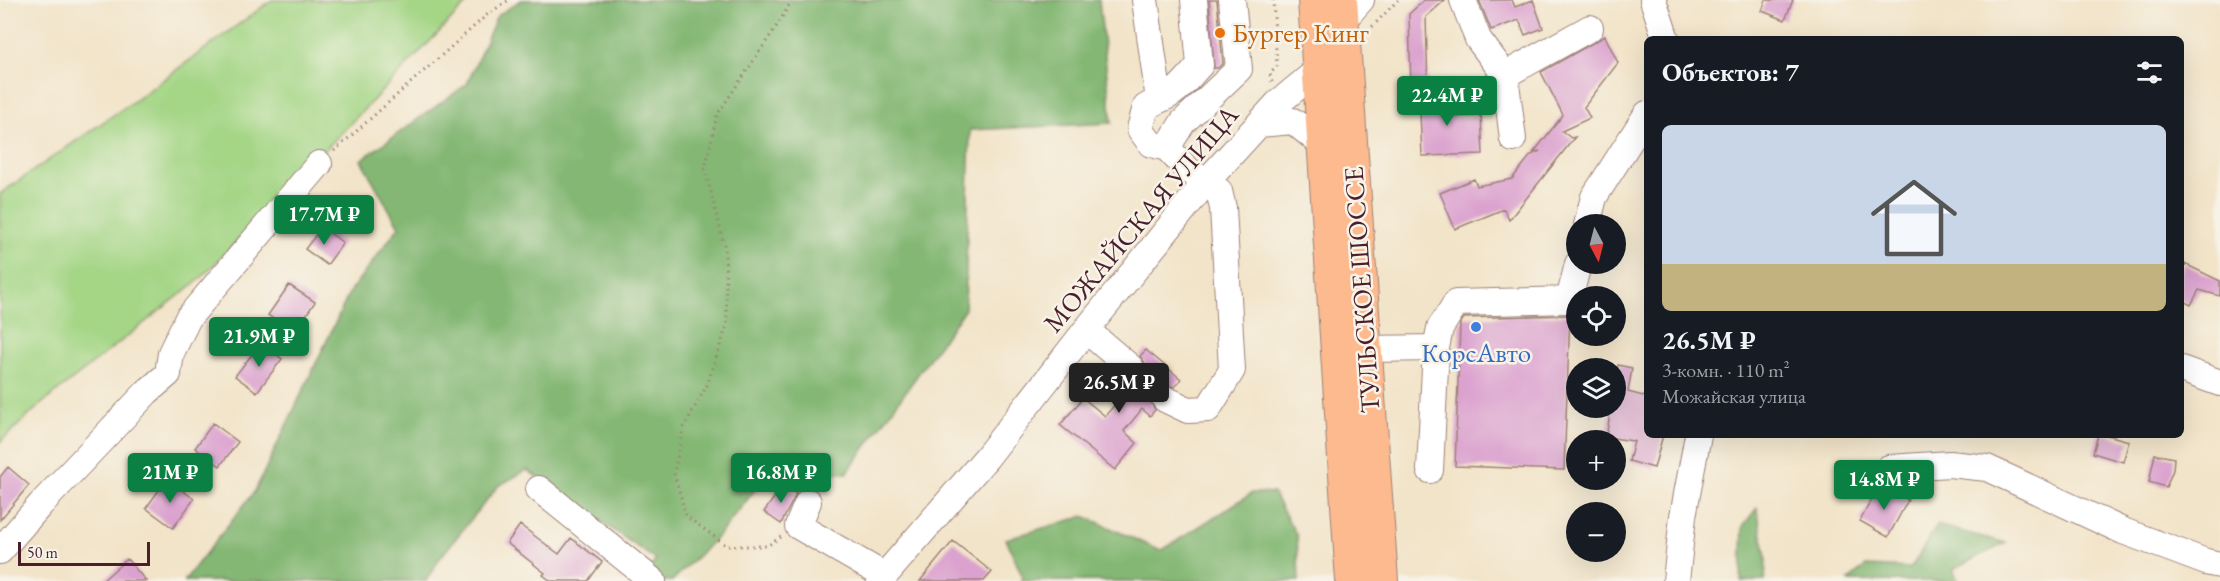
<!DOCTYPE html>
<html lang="ru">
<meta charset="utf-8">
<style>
:root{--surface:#171b24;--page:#242831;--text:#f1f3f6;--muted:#9ea1a6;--line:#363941;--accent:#0b8043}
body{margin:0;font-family:"EB Garamond",serif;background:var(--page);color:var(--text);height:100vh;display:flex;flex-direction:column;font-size:22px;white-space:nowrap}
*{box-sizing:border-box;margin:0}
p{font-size:20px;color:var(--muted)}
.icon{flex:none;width:33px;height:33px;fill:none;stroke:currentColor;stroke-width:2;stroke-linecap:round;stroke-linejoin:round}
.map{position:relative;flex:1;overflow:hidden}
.panel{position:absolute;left:1644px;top:36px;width:540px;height:402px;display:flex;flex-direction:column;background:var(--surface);border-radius:9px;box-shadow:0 6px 24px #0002}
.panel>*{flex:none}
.needle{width:39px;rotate:173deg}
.controls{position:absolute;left:1566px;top:214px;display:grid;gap:12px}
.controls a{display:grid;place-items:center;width:60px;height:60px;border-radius:50%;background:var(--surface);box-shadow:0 6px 24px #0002;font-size:30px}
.scale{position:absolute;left:18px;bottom:15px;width:132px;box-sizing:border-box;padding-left:6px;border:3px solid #4a1f2b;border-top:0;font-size:16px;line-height:21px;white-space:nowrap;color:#4a1f2b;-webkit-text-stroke:4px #f7f3e8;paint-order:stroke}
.price{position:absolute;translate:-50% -51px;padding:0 14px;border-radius:6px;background:var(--accent);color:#fff;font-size:20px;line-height:39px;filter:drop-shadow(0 2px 3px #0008)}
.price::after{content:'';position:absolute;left:50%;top:36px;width:18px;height:14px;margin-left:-9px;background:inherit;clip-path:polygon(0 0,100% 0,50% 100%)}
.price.active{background:#222;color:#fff}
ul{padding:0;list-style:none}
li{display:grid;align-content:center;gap:12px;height:318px;padding:0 18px}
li+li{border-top:2px solid var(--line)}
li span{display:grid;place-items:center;height:186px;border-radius:9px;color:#555}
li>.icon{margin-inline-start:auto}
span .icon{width:108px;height:108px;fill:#fffc;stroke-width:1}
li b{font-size:26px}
h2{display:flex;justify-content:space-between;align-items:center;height:72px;padding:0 18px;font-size:26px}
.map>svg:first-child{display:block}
</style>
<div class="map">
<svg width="2220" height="581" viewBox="0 0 2220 581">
<rect width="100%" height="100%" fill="#f7f3e8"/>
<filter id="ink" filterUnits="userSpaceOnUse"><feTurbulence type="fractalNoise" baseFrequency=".0167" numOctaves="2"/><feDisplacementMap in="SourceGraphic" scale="12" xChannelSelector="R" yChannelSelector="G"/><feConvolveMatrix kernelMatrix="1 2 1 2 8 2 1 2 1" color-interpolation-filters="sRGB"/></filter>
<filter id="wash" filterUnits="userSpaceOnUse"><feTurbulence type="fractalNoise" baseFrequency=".008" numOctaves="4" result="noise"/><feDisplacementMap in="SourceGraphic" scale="24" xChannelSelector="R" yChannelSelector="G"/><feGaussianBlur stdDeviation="1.35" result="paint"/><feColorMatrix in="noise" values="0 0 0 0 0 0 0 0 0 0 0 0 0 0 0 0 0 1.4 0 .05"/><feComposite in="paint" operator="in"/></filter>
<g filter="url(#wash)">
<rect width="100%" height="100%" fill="#f2e4c9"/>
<path fill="#a4d686" stroke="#777a58" stroke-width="1.5" d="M 272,0 L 470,0 L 200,279 L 40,405 L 0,442 L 0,194 L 138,98 Z"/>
<path fill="#83b773" stroke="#666b4f" stroke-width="1.5" d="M 521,0 L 1099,0 L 1112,123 L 970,130 L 965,309 L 847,473 L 771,470 L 719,535 L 672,581 L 642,581 L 656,560 L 527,470 L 498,486 L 440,558 L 426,581 L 184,581 L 255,491 L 351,290 L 399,227 L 361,160 L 467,84 L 497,16 Z
M 1252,493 L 1273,493 L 1297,536 L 1299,581 L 1020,581 L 1023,578 L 1006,539 L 1084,516 L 1161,551 Z
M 1757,508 L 1766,558 L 1765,581 L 1741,581 L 1743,526 Z
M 1937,525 L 2006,543 L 1953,569 L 1958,581 L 1848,581 L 1866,566 L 1911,568 Z"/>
<g id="blocks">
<path fill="#dba2cf" d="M 1209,0 L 1217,0 L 1223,63 L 1218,68 L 1214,68 Z
M 1424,0 L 1445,0 L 1426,17 L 1428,89 L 1411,90 L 1409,14 Z
M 1479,0 L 1512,0 L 1515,7 L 1533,0 L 1543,28 L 1525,35 L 1519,20 L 1491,30 Z
M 1766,0 L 1793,0 L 1785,20 L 1762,11 Z
M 1605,36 L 1618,63 L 1584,107 L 1590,118 L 1562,131 L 1571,138 L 1575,137 L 1509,220 L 1504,209 L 1455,229 L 1440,193 L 1474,179 L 1477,186 L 1512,179 L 1531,155 L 1540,151 L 1534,152 L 1563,115 L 1541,72 Z
M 1451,89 L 1452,117 L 1481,116 L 1483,154 L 1422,156 L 1419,91 Z
M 322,227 L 343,243 L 327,265 L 305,249 Z
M 2185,264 L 2220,281 L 2220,296 L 2199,290 L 2191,305 L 2181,300 L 2181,272 Z
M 289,285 L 315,302 L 294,333 L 268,315 Z
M 1570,315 L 1564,470 L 1455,466 L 1460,324 L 1464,318 Z
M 261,343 L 282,359 L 257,392 L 235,376 Z
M 1146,350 L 1181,379 L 1175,387 L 1163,384 L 1156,387 L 1152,392 L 1150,401 L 1155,410 L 1150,416 L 1142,409 L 1124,431 L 1137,443 L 1115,470 L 1060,425 L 1083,398 L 1105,416 L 1124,394 L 1115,387 L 1121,379 L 1128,383 L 1136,382 L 1143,377 L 1146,370 L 1145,363 L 1140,356 Z
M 1618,365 L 1632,368 L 1628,392 L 1647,397 L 1647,435 L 1663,435 L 1654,468 L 1629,461 L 1634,441 L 1606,437 L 1611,408 L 1616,408 L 1616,381 Z
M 213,423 L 238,442 L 220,466 L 195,448 Z
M 2098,435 L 2107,435 L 2129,441 L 2123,462 L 2093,453 Z
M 2155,454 L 2174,458 L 2173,470 L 2166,487 L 2149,482 Z
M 8,467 L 29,485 L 0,520 L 0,477 Z
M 167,479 L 194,499 L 173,528 L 146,508 Z
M 1880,484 L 1908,500 L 1888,537 L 1860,521 Z
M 783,485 L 796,494 L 781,524 L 764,512 Z
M 520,525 L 559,554 L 571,538 L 602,562 L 588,581 L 551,581 L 543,575 L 545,573 L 507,543 Z
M 953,541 L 992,572 L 984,581 L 920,581 Z
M 127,559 L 146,581 L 102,581 Z"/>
</g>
</g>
<g filter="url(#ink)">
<use href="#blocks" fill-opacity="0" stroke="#9e827a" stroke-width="1.5"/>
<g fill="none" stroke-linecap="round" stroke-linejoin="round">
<path stroke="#d0bda9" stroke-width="26" stroke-dasharray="26 13" stroke-linecap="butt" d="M 1131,368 L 1165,399"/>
<g stroke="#9e827a" stroke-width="28">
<path id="minor" d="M 1145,0 L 1159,100 L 1146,107 L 1140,129 L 1151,144 L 1167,148 L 1188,170 L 1219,191 L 1223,208 L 1232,370 L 1208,409 L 1188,410 L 1165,399
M 1463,0 L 1478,39 L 1505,75 L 1590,28
M 1653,0 L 1666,39
M 1343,20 L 1361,0
M 1505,75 L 1513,139
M 1159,100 C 1177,94 1187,79 1200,65 L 1194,0
M 1259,124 L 1293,121 L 1324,146
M 1167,148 L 1183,122 L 1239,69 L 1232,0
M 1587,225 L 1594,197 L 1647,114
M 1086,330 L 1131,368
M 1436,348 L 1440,328 L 1456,303 L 1569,300 L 1578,264
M 1366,349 L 1436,348 L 1430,470
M 2181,369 L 2220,383
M 1889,468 L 1950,464 L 1987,468 L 2123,531 L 2206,562 L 2220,565
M 539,489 L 653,581
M 808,502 L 798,526 L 885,576
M 0,551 L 41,504 L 147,392 L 168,374 L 171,353 L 188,318 L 319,164
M 880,581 L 987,457 L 1086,330 L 1206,182 L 1278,103 L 1318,70
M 1676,581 L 1683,516 L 1698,435"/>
</g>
<g stroke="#9e827a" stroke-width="34">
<path id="major" d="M 1314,0 L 1352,581
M 1341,0 L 1382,581"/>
</g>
<path stroke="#9e827a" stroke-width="3" stroke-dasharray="1.5 4.5" stroke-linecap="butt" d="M 1368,31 L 1398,0
M 1272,82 L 1270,74 L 1277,66 L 1273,0
M 334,151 L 488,14 L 509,0
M 781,537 L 767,546 L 727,546 L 686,516 L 674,473 L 683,429 L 707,385 L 727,325 L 725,248 L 705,169 L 717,115 L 778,24 L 792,0"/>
<use href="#minor" stroke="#fff" stroke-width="26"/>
<use href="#major" stroke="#fcba8e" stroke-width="32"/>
</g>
</g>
<circle fill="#e8710a" stroke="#f7f3e8" stroke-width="2" cx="1220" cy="33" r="6"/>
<circle fill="#3f7fe0" stroke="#f7f3e8" stroke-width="2" cx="1476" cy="327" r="6"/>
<g text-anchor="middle" stroke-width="5" stroke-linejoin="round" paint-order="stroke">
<g font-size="27" fill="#c56008" stroke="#f7f3e8" text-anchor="start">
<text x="1232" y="42">Бургер Кинг</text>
</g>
<g font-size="27" fill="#4a1f2b" stroke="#f7f3e8">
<text transform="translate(1141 219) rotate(-50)" y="9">МОЖАЙСКАЯ УЛИЦА</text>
<text transform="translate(1362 290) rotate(-94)" y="9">ТУЛЬСКОЕ ШОССЕ</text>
</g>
<g font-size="27" fill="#366cbe" stroke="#f7f3e8">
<text x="1476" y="362">КорсАвто</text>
</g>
</g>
</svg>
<div class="controls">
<a><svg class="needle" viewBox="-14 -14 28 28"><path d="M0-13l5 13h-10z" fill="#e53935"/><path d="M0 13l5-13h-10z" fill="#9ea1a6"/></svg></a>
<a><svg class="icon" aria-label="locate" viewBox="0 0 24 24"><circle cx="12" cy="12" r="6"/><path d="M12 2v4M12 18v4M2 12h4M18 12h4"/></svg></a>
<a><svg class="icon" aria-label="layers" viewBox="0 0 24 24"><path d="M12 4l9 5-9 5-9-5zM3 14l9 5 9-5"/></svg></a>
<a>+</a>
<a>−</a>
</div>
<div class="scale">50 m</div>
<b class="price" style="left:1447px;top:127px">22.4M ₽</b>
<b class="price" style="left:324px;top:246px">17.7M ₽</b>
<b class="price" style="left:259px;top:368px">21.9M ₽</b>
<b class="price active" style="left:1119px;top:414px">26.5M ₽</b>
<b class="price" style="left:170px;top:504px">21M ₽</b>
<b class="price" style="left:781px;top:504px">16.8M ₽</b>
<b class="price" style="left:1884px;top:511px">14.8M ₽</b>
<section class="panel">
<h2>Объектов: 7<svg class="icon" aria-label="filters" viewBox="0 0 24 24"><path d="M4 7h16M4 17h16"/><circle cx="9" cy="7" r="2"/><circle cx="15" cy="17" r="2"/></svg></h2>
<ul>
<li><span style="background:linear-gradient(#c9d6e8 75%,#c2b280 0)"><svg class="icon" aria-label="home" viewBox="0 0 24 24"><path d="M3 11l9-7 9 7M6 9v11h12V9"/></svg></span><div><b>26.5M ₽</b><p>3-комн. · 110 m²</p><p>Можайская улица</p></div></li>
</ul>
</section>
</div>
